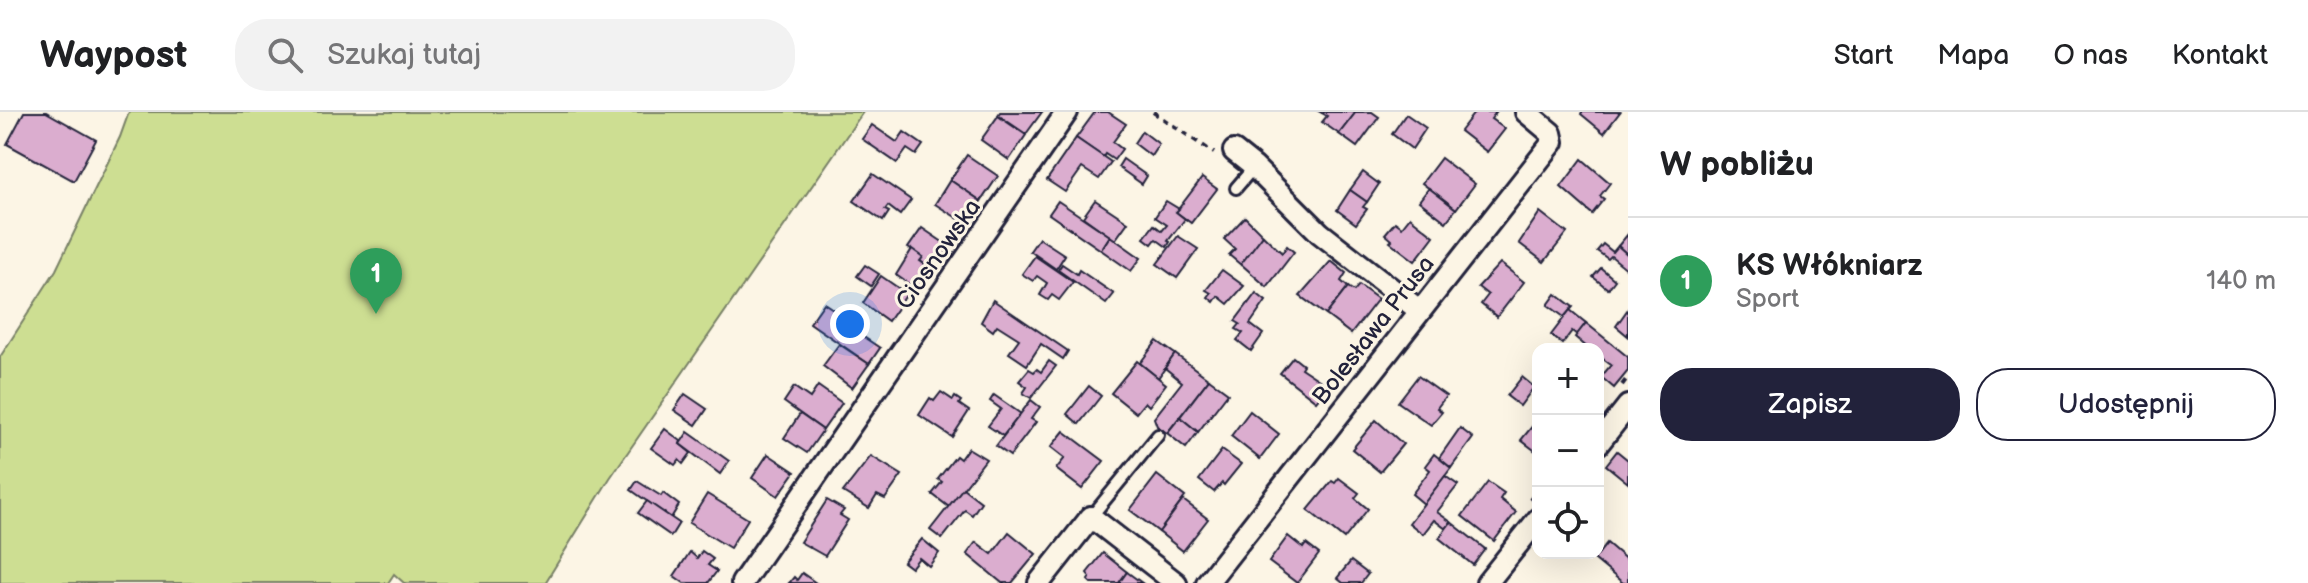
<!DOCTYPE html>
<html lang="pl">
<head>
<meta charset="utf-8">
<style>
	body { margin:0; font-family:"Balsamiq Sans",sans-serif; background:#f2f2f2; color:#202124 }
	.controls { position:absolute; right:24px; bottom:24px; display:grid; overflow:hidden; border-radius:16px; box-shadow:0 8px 32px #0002 }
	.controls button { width:72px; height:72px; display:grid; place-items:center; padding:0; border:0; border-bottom:2px solid #e0e0e0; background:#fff; color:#202124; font:40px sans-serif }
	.you { position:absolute; left:850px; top:212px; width:28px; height:28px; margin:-20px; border:6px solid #fff; border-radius:50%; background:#1a73e8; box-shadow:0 0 0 12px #1a73e833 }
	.badge { display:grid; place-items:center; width:52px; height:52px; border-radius:50%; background:#22223b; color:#fff; font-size:26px; font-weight:700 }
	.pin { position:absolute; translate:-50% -66px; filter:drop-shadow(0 2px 4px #0008) }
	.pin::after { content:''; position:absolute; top:42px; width:28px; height:24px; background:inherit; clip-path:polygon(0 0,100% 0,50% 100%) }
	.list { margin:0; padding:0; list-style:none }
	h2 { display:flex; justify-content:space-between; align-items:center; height:104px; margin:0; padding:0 32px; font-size:34px }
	h2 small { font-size:26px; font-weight:400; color:#757577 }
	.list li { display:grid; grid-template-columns:52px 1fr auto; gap:24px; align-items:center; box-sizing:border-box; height:128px; padding:0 32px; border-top:2px solid #e0e0e0 }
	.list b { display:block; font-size:30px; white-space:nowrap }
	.list p { margin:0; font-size:26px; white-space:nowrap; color:#757577 }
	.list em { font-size:26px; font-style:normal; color:#757577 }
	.actions { display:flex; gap:16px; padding:24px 32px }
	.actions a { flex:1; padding:18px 0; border:2px solid #22223b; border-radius:32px; text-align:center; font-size:28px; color:#22223b }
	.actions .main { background:#22223b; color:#fff }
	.icon { flex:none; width:44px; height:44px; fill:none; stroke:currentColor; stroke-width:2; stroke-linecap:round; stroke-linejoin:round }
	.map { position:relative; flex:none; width:1628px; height:471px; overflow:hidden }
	header { display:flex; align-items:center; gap:48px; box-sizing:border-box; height:112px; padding:0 40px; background:#fff; border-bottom:2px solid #e0e0e0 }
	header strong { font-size:38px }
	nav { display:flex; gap:44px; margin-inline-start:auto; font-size:28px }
	.search { width:560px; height:72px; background:#f2f2f2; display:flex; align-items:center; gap:20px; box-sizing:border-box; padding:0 28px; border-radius:32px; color:#757577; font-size:30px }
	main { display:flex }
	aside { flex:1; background:#fff }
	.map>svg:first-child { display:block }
</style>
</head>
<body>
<header>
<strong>Waypost</strong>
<div class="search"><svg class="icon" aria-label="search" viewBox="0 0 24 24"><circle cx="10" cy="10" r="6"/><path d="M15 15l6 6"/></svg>Szukaj tutaj</div>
<nav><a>Start</a><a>Mapa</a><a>O nas</a><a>Kontakt</a></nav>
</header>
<main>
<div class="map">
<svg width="1628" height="471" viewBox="0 0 1628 471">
	<rect width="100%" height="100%" fill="#fcf5e5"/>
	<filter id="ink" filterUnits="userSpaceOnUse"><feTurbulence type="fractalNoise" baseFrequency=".0125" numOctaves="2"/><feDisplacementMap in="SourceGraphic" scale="16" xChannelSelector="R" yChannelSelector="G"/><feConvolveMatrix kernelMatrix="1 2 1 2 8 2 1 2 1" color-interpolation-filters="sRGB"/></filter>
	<g filter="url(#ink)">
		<polygon fill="#cdde92" stroke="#788066" stroke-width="2" points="129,0 863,0 610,366 545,471 404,471 394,462 388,471 0,471 0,245 56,158 120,25"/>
		<g fill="#dbadcf" stroke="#22223b" stroke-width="2">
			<polygon points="24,0 46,0 96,28 74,69 7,32"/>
			<polygon points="1000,0 1042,0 1026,22 998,3"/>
			<polygon points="1095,0 1108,0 1126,12 1113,30 1122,37 1114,48 1105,42 1103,45 1076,26"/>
			<polygon points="1320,0 1356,0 1339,22 1322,10 1327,4"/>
			<polygon points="1356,0 1372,0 1379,5 1357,35 1339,22"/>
			<polygon points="1475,0 1496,0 1491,7 1505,17 1487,40 1460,19"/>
			<polygon points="1582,0 1620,0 1604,21 1581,2"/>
			<polygon points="1406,2 1426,16 1412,37 1392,22"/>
			<polygon points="998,4 1026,23 1009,48 981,28"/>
			<polygon points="872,13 897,30 904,20 923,33 916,43 907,37 897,51 862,27"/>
			<polygon points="1142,19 1159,32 1151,44 1134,31"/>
			<polygon points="1076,26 1111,50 1099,67 1082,56 1065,80 1047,68"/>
			<polygon points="967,43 998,64 981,89 950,68"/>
			<polygon points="1441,46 1475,72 1456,97 1422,71"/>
			<polygon points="1123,47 1147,64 1142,72 1118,55"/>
			<polygon points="1582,47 1610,71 1600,84 1604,87 1592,102 1561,75"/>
			<polygon points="1363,60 1379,72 1367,90 1350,78"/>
			<polygon points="873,62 911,88 900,103 888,94 885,98 889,100 883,109 854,89"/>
			<polygon points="1202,66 1217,77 1191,111 1176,100"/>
			<polygon points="950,68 981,89 965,111 935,92"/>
			<polygon points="1429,76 1456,97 1446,110 1419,89"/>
			<polygon points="1350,78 1367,90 1363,95 1367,97 1356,112 1337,98"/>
			<polygon points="1095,88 1128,110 1115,128 1083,105"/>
			<polygon points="1058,89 1110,124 1101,138 1049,102"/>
			<polygon points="1166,89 1179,97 1176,100 1185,107 1168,129 1170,130 1167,135 1156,127 1152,132 1144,126 1154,113 1162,119 1167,113 1155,105"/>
			<polygon points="1540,100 1567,121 1544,150 1519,131"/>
			<polygon points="1245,105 1263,123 1241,153 1229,143 1235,137 1224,127"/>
			<polygon points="1410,105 1434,124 1415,149 1390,130 1392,128 1385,122 1395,110 1402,115"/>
			<polygon points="922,116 950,135 933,158 920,149 923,145 908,136"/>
			<polygon points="1628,122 1628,143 1618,134"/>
			<polygon points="1263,123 1282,141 1287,134 1294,140 1267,175 1241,152"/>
			<polygon points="1110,124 1141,146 1131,159 1101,138"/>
			<polygon points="1178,124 1198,137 1177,166 1157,152"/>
			<polygon points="1039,126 1065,143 1056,157 1030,139"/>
			<polygon points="1603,132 1613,140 1618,134 1628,143 1628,158 1611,144 1608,147 1597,139"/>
			<polygon points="912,137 923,145 920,149 933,158 919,179 896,163"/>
			<polygon points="1035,144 1073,170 1059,188 1052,183 1048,188 1040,183 1047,171 1037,164 1033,169 1022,162"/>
			<polygon points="1331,149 1346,161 1341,169 1348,175 1326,203 1300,184"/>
			<polygon points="1500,151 1524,170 1497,205 1481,192 1488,183 1478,175"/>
			<polygon points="1062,152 1077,162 1079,158 1114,182 1106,192 1058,158"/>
			<polygon points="865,153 879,162 871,174 857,164"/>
			<polygon points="1601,156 1615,168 1608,177 1593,165"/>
			<polygon points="1222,158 1244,174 1228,192 1218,184 1214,190 1208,185 1211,181 1206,178"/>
			<polygon points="881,164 907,182 888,209 863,191"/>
			<polygon points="1359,173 1378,187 1351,222 1326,203 1348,175 1354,179"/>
			<polygon points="1256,181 1266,189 1250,212 1263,222 1251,239 1237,228 1243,221 1236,217 1240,212 1235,209"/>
			<polygon points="1556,182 1573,195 1564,205 1548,193"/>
			<polygon points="993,188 1068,239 1063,247 1041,232 1027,253 1009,241 1019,227 997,213 993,219 981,210"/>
			<polygon points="824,191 857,213 849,223 856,228 859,222 880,236 869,252 810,211"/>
			<polygon points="1628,197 1628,224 1616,214"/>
			<polygon points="1570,198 1586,211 1577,223 1572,219 1562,232 1551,223"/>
			<polygon points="1586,211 1628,245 1628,259 1614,276 1601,265 1611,253 1603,247 1600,252 1598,237 1589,237 1575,225"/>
			<polygon points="1157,229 1175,242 1158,266 1140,251"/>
			<polygon points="839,232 869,252 852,276 823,254"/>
			<polygon points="1175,242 1209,267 1167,321 1157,314 1154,306 1182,270 1165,256"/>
			<polygon points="1293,245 1303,253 1301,256 1328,274 1316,289 1280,261"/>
			<polygon points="1049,249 1056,254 1031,286 1023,281 1027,275 1019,269 1029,257 1034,260 1037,257 1041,260"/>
			<polygon points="1137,249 1166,272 1149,294 1145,290 1136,301 1111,281"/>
			<polygon points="1418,264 1446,284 1437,296 1442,300 1431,313 1398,290"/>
			<polygon points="1522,265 1534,275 1520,294 1507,284"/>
			<polygon points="1209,267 1228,281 1198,320 1180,305"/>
			<polygon points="818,274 842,291 823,318 784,290 794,275 810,286"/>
			<polygon points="1089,274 1101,284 1079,312 1067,302"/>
			<polygon points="941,280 953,288 955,285 961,289 959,292 969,299 952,325 919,303 930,286 934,289"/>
			<polygon points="685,282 707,297 696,313 674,298"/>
			<polygon points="994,283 1021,302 1003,324 988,314 1001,297 990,289"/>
			<polygon points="1031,288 1040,295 1031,307 1036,310 1010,344 996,334"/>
			<polygon points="1250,299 1279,322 1260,347 1231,324"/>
			<polygon points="800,302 823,318 807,341 784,326"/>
			<polygon points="1180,305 1198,320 1186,336 1167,321"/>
			<polygon points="1538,307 1538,341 1521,328"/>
			<polygon points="1376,308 1403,332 1380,360 1352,337"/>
			<polygon points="1460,316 1473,326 1451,356 1439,346"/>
			<polygon points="665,317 681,329 680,332 691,341 683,352 679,348 675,353 651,336"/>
			<polygon points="1064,319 1104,349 1082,377 1056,357 1065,346 1051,335"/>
			<polygon points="688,320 729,349 720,362 680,332"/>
			<polygon points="968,336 986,347 949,395 932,382 942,370 938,367 956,344 960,347"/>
			<polygon points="1222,338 1241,352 1224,373 1222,371 1214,380 1199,368"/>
			<polygon points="1617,339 1628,348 1628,371 1606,353"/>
			<polygon points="768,342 795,360 778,384 752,366"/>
			<polygon points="1434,342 1451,356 1424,392 1412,382 1430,358 1425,354"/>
			<polygon points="871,344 902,363 885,387 877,383 869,396 843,380"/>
			<polygon points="1157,363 1185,385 1159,420 1130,398"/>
			<polygon points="1445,364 1458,373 1437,400 1451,410 1446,417 1434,408 1423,422 1409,411"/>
			<polygon points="1339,366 1359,381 1355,386 1368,397 1344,427 1308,398 1332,369 1335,371"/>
			<polygon points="637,369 661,384 663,381 679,393 671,406 631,378"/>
			<polygon points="1488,370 1504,381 1500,387 1516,400 1494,429 1462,404"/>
			<polygon points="963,376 981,390 972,403 965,398 942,427 930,418"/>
			<polygon points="707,382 748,407 730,436 689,411"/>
			<polygon points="827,388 844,398 840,403 848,408 825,444 800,430"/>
			<polygon points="1183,388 1208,407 1183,439 1159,420"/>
			<polygon points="647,389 679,411 671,424 638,401"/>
			<polygon points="1451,410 1485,437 1473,453 1439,426"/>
			<polygon points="1009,420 1036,442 1012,471 1002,471 967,442 976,430 992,442"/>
			<polygon points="1288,424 1303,436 1306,432 1319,442 1297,471 1269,450"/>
			<polygon points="922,427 939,441 929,454 919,446 911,456 903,450"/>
			<polygon points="1607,431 1628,449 1628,471 1623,471 1594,447"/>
			<polygon points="702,439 713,447 708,453 717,459 708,471 684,471 674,464 690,440 697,446"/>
			<polygon points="1103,441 1127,460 1119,471 1091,471 1088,468 1090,465 1087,461"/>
			<polygon points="1351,449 1368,462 1361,471 1343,471 1337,466"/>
			<polygon points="1127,460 1142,471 1119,471"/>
			<polygon points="802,461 816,471 789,471 794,465 797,468"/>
		</g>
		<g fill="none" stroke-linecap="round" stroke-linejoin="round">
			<g stroke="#22223b" stroke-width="16">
				<g id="service">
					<polyline points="1236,76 1254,55"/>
					<polyline points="1091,405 1158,323"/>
				</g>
			</g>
			<g stroke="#22223b" stroke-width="26">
				<g id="minor">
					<polyline points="1234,39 1254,55 1320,121 1420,199"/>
					<polyline points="1598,332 1628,294"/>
					<polyline points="742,471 1067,0"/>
					<polyline points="1039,471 1091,405 1176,471"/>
					<polyline points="1207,471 1553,30 1551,21 1526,0"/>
					<polyline points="1487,471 1538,407"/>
				</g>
			</g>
			<g stroke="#22223b" stroke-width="4" stroke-dasharray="6 6" stroke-linecap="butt">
				<polyline points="1153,0 1214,41"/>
				<polyline points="1622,273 1628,265"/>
				<polyline points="1530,388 1538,378"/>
			</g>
			<use href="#service" stroke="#fcf5e5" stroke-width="10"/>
			<use href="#minor" stroke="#fcf5e5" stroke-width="20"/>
		</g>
	</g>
	<g text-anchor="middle" stroke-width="6" stroke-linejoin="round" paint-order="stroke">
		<g font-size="24" fill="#22223b" stroke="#fcf5e5">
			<text transform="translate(938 142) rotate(-55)" y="8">Ciosnowska</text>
			<text transform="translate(1373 218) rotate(-52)" y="8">Bolesława Prusa</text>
		</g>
	</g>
</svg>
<div class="controls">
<button>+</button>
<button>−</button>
<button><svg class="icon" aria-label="locate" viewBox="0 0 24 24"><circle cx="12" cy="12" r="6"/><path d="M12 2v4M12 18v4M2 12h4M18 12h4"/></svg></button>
</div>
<div class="you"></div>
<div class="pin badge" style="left:376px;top:202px;background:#2e9e5b">1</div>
</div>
<aside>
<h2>W pobliżu<small></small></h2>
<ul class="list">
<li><span class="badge" style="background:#2e9e5b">1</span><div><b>KS Włókniarz</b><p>Sport</p></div><em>140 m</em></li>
</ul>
<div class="actions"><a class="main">Zapisz</a><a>Udostępnij</a></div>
</aside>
</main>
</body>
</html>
